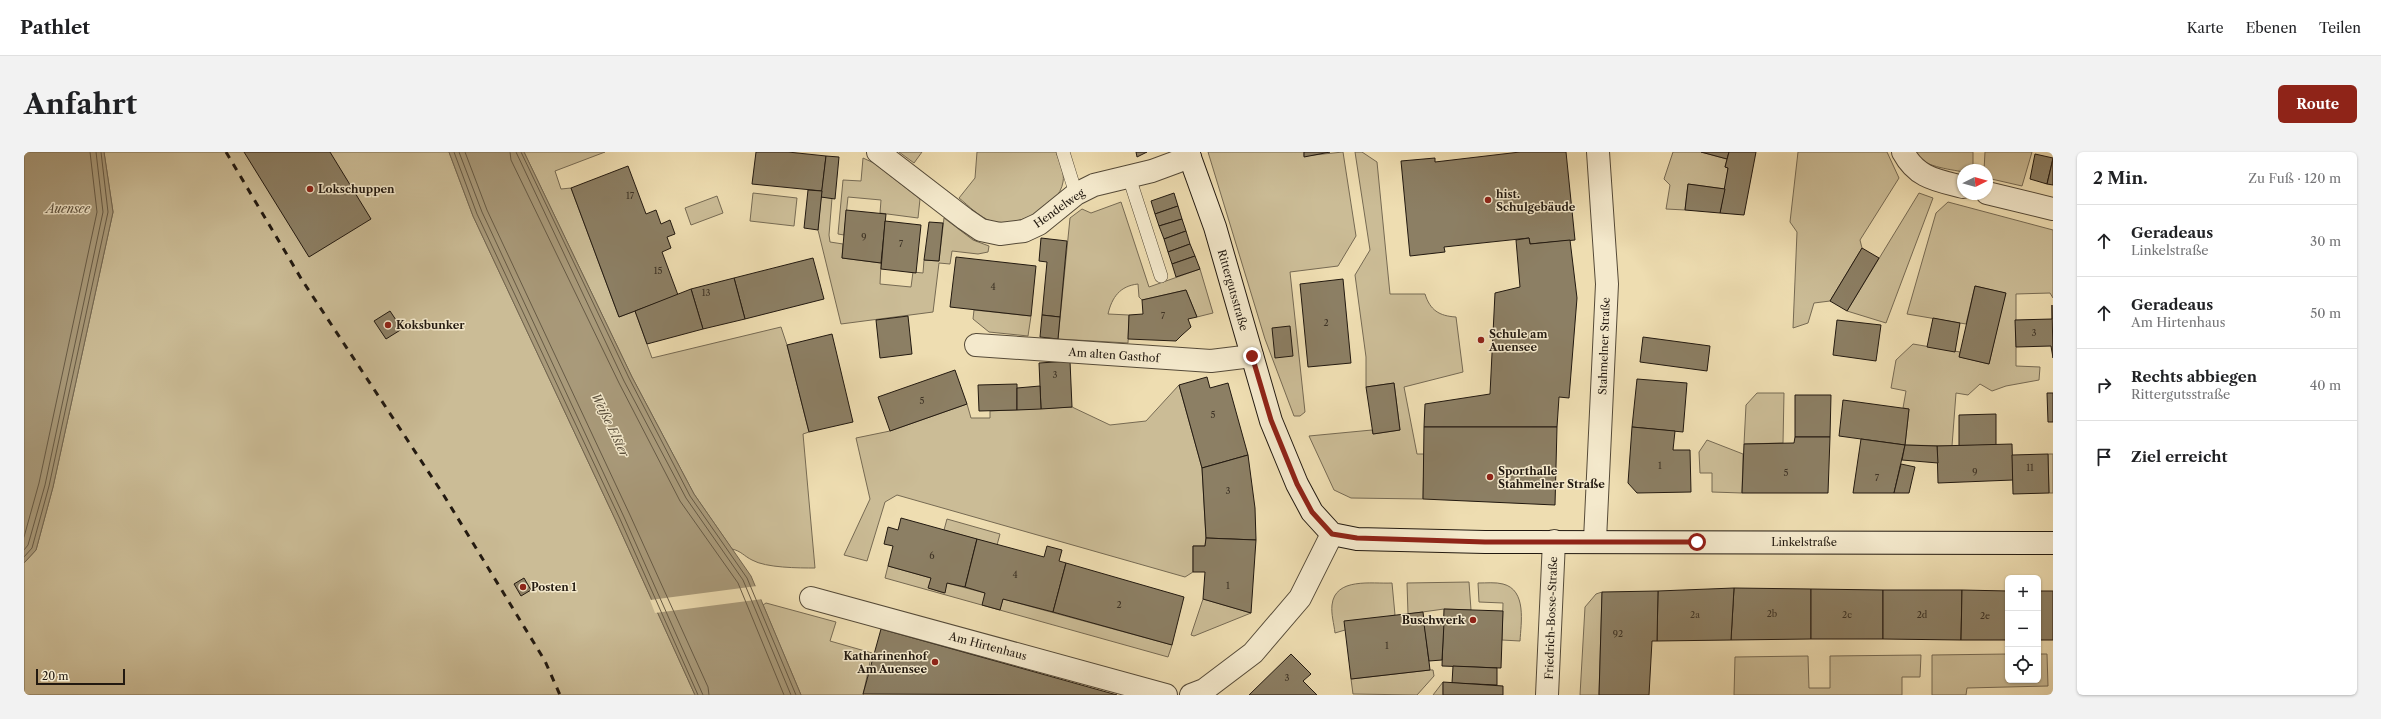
<!DOCTYPE html>
<html lang="de">
<head>
<meta charset="utf-8">
<style>
	body { margin:0; font-family:"Libre Caslon Text",serif; background:#f2f2f2; color:#202124 }
	.controls { position:absolute; right:12px; bottom:12px; display:grid; overflow:hidden; border-radius:6px; box-shadow:0 1px 3px #0004 }
	.controls button { width:36px; height:36px; display:grid; place-items:center; padding:0; border:0; border-bottom:1px solid #e0e0e0; background:#fff; color:#202124; font:20px sans-serif }
	.compass { position:absolute; left:1933px; top:12px; width:36px; height:36px; border-radius:50%; background:#fff; box-shadow:0 1px 3px #0004; rotate:85deg }
	.scale { position:absolute; left:12px; bottom:10px; width:89px; box-sizing:border-box; padding-left:4px; border:2px solid #221910; border-top:0; font-size:11px; line-height:14px; white-space:nowrap; color:#221910; -webkit-text-stroke:3px #f4e9cc; paint-order:stroke }
	.stop { position:absolute; width:12px; height:12px; margin:-9px; border:3px solid #8f2418; border-radius:50%; background:#fff }
	.stop.end { background:#8f2418; border-color:#fff; box-shadow:0 1px 4px #0008 }
	.list { margin:0; padding:0; list-style:none }
	h2 { display:flex; justify-content:space-between; align-items:center; height:52px; margin:0; padding:0 16px; font-size:17px }
	h2 small { font-size:13px; font-weight:400; color:#757577 }
	.list li { display:grid; grid-template-columns:26px 1fr auto; gap:12px; align-items:center; box-sizing:border-box; height:72px; padding:0 16px; border-top:1px solid #e0e0e0 }
	.list b { display:block; font-size:15px; white-space:nowrap }
	.list p { margin:0; font-size:13px; white-space:nowrap; color:#757577 }
	.list em { font-size:13px; font-style:normal; color:#757577 }
	.icon { flex:none; width:22px; height:22px; fill:none; stroke:currentColor; stroke-width:2; stroke-linecap:round; stroke-linejoin:round }
	.map { position:relative; flex:none; width:2029px; height:543px; overflow:hidden; border-radius:6px }
	header { display:flex; align-items:center; gap:24px; box-sizing:border-box; height:56px; padding:0 20px; background:#fff; border-bottom:1px solid #e0e0e0 }
	header strong { font-size:19px }
	nav { display:flex; gap:22px; margin-inline-start:auto; font-size:14px }
	.intro { display:flex; align-items:center; justify-content:space-between; box-sizing:border-box; height:96px; padding:0 24px }
	h1 { margin:0; font-size:28px }
	.button { padding:10px 18px; border-radius:6px; background:#8f2418; color:#fff; font-size:14px; font-weight:700 }
	main { display:flex; gap:24px; padding:0 24px }
	aside { flex:1; background:#fff; border-radius:6px; box-shadow:0 1px 3px #0004 }
	.map>svg:first-child { display:block }
</style>
</head>
<body>
<header>
<strong>Pathlet</strong>
<nav><a>Karte</a><a>Ebenen</a><a>Teilen</a></nav>
</header>
<div class="intro"><h1>Anfahrt</h1><a class="button">Route</a></div>
<main>
<div class="map">
<svg width="2029" height="543" viewBox="0 0 2029 543">
	<rect width="100%" height="100%" fill="#eeddb1"/>
	<filter id="stains"><feTurbulence type="fractalNoise" baseFrequency=".005" numOctaves="4"/><feColorMatrix values="0 0 0 0 .2 0 0 0 0 .09 0 0 0 0 .02 0 0 0 .5 -.17"/></filter>
	<radialGradient id="worn" r=".72"><stop offset=".6" stop-color="#630" stop-opacity="0"/><stop offset="1" stop-color="#630" stop-opacity=".3"/></radialGradient>
	<g fill="#cbbc96" stroke="#766a53">
		<polygon points="80,0 425,0 449,64 592,369 671,543 0,543 0,411 12,398 29,335 89,60"/>
		<path d="M500,0H581L531,19L537,37L547,36L595,165L611,159L628,206L757,175L763,193L785,280L779,282L791,416C775,416 742,416 728,408C720,404 717,399 708,397L670,342L608,225Z"/>
		<polygon points="875,0 898,0 890,11"/>
		<path d="M953,0H1032C1035,9 1041,21 1039,30C1035,56 991,77 967,69C955,65 945,54 935,46L951,26Z"/>
		<polygon points="1184,0 1280,0 1280,4 1319,0 1332,84 1314,114 1266,120 1281,260 1276,264 1270,264 1241,187"/>
		<path d="M1331,0H1338L1353,10L1366,142H1401C1406,158 1415,164 1432,165L1439,220L1380,235L1393,302H1400L1399,347L1327,346L1310,338L1285,284L1348,278L1349,282L1376,278L1370,231L1342,235V205L1331,123L1346,98Z"/>
		<polygon points="1649,0 1677,0 1703,7 1701,15 1704,16 1701,37 1664,32 1661,58 1642,57 1646,33 1640,27"/>
		<polygon points="1774,0 1863,0 1875,26 1836,88 1838,96 1806,149 1790,151 1784,171 1769,176 1773,80 1766,70"/>
		<path d="M1891,0H1949V18H1939V20C1926,17 1897,15 1891,0Z"/>
		<polygon points="1961,0 2008,0 1998,34 1963,26 1963,18 1960,18"/>
		<polygon points="839,6 850,11 896,47 894,66 856,61 857,48 824,45 820,83 814,82 819,28 837,29"/>
		<polygon points="729,41 773,46 770,74 726,69"/>
		<polygon points="1895,41 1909,46 1862,171 1823,159"/>
		<polygon points="693,44 699,61 667,73 661,56"/>
		<polygon points="797,45 808,46 805,83 806,90 819,92 818,106 857,111 856,132 887,135 889,120 899,121 900,108 915,109 920,66 949,88 965,94 964,100 954,102 928,99 926,112 915,111 909,160 817,172 794,78"/>
		<path d="M1097,50L1125,135L1176,117L1189,161L1173,165L1162,138L1118,148L1115,145L1114,132C1096,134 1088,145 1084,162L1105,163L1104,191L1034,187L1046,66L1058,57L1067,61Z"/>
		<polygon points="1924,50 2029,78 2029,146 2026,141 1992,142 1992,214 2016,215 2015,228 1982,234 1968,239 1956,232 1944,243 1932,241 1928,294 1881,293 1885,257 1879,256 1882,239 1867,236 1872,208 1889,192 1936,200 1936,205 1965,212 1981,141 1951,134 1942,172 1883,162 1912,61"/>
		<polygon points="950,158 1007,164 1004,184 965,180 949,167"/>
		<polygon points="1155,233 1178,316 1182,386 1181,394 1169,394 1169,420 1161,425 873,343 861,350 843,409 820,403 846,347 832,286 866,279 943,252 947,266 966,266 966,259 1048,255 1086,273 1122,269"/>
		<polygon points="1733,241 1760,241 1759,291 1720,292 1722,253"/>
		<polygon points="1683,288 1719,302 1718,341 1688,340 1688,321 1676,321 1675,300"/>
		<polygon points="2024,302 2029,302 2029,341 2025,341"/>
		<polygon points="923,367 976,382 973,393 920,378"/>
		<polygon points="864,414 907,426 905,436 920,441 923,431 961,441 976,457 979,447 1148,493 1144,505 861,426"/>
		<polygon points="1445,430 1447,458 1420,457 1384,462 1383,431"/>
		<path d="M1368,431L1371,463L1311,481C1310,472 1307,462 1308,453C1311,425 1348,432 1368,431Z"/>
		<path d="M1454,431C1462,431 1472,430 1479,432C1503,438 1497,471 1496,489L1478,488L1479,451L1455,450Z"/>
		<polygon points="1578,440 1575,543 1556,543 1561,455 1572,442"/>
		<polygon points="1179,447 1227,461 1170,484 1167,483"/>
		<polygon points="742,451 812,470 806,489 848,501 839,543 777,543 739,453"/>
		<polygon points="1984,502 1984,528 2014,528 2014,502 2023,502 2024,534 1943,536 1942,543 1908,543 1908,503"/>
		<polygon points="1897,503 1896,525 1878,525 1878,543 1710,543 1711,505 1784,504 1785,536 1806,536 1806,504"/>
		<polygon points="1406,518 1409,518 1410,524 1393,543 1329,542 1327,527"/>
		<polygon points="1419,530 1419,543 1409,543"/>
	</g>
	<g fill="#a99a7a" stroke="#736650">
		<polygon points="0,0 80,0 89,60 29,335 12,398 0,411"/>
		<polygon points="425,0 500,0 608,225 670,342 727,424 777,543 671,543 592,369 449,64"/>
	</g>
	<polygon fill="#eeddb1" points="733,434 739,447 631,461 626,448"/>
	<g fill="none" stroke-linecap="round" stroke-linejoin="round">
		<g stroke="#665a45" stroke-width="1">
			<polyline points="430,0 453,62 596,367 674,543"/>
			<polyline points="435,0 458,60 600,365 679,543"/>
			<polyline points="441,0 463,58 606,363 684,535 685,543"/>
			<polyline points="486,0 487,8 595,231 656,349 714,431 760,543"/>
			<polyline points="492,0 600,229 662,346 719,428 767,543"/>
			<polyline points="497,0 605,226 666,344 723,426 772,543"/>
			<polyline points="0,385 15,331 73,60 66,0"/>
			<polyline points="0,398 4,393 21,333 79,60 72,0"/>
			<polyline points="0,405 8,396 25,334 84,60 77,0"/>
		</g>
	</g>
	<g fill="#8c7f64" stroke="#221910">
		<polygon points="220,0 306,0 347,67 285,105"/>
		<polygon points="732,0 764,0 802,4 798,39 728,32"/>
		<polygon points="1112,0 1123,0 1113,5"/>
		<polygon points="1280,0 1306,0 1280,5"/>
		<polygon points="1542,0 1551,88 1506,92 1505,86 1420,95 1421,100 1386,104 1377,9 1411,6 1411,10 1496,0"/>
		<polygon points="1677,0 1705,0 1703,7"/>
		<polygon points="1705,0 1732,0 1720,63 1696,61 1704,16 1701,15"/>
		<polygon points="2011,2 2029,6 2023,32 2006,27"/>
		<polygon points="802,4 815,5 811,47 797,45"/>
		<polygon points="2029,7 2029,33 2023,32"/>
		<polygon points="604,14 622,62 632,58 637,72 646,68 651,82 643,85 647,96 638,100 654,143 595,165 547,36"/>
		<polygon points="1664,32 1701,37 1696,61 1661,58"/>
		<polygon points="784,38 798,39 794,78 780,76"/>
		<polygon points="1150,41 1154,54 1131,62 1127,49"/>
		<polygon points="1154,54 1158,67 1135,74 1131,62"/>
		<polygon points="822,58 862,62 857,111 818,106"/>
		<polygon points="1158,67 1162,79 1140,87 1135,74"/>
		<polygon points="861,69 897,73 892,121 857,117"/>
		<polygon points="905,70 919,71 915,109 900,108"/>
		<polygon points="1162,79 1166,92 1144,100 1140,87"/>
		<polygon points="1017,86 1043,89 1036,165 1018,163 1023,110 1015,109"/>
		<polygon points="1505,86 1506,92 1546,88 1553,146 1545,246 1535,245 1533,275 1400,275 1401,252 1466,242 1471,141 1496,135 1492,88"/>
		<polygon points="1166,92 1171,104 1148,112 1144,100"/>
		<polygon points="1838,96 1855,106 1823,159 1806,149"/>
		<polygon points="1171,104 1176,117 1152,125 1148,112"/>
		<polygon points="932,105 1012,114 1007,164 926,155"/>
		<polygon points="789,106 800,147 721,167 710,126"/>
		<polygon points="710,126 721,167 679,177 667,137"/>
		<polygon points="1319,127 1327,211 1284,215 1276,132"/>
		<polygon points="1951,134 1982,141 1965,212 1935,205"/>
		<polygon points="667,137 679,177 623,192 611,159"/>
		<polygon points="1162,138 1173,165 1164,167 1167,175 1158,183 1152,189 1104,187 1105,163 1119,162 1118,148"/>
		<polygon points="2028,153 2029,206 2027,194 1992,195 1991,168 2028,167"/>
		<polygon points="366,159 378,177 362,187 350,169"/>
		<polygon points="1018,163 1036,165 1034,187 1016,185"/>
		<polygon points="884,164 888,202 856,206 852,168"/>
		<polygon points="1909,166 1936,171 1931,200 1903,195"/>
		<polygon points="1813,168 1857,173 1852,209 1809,203"/>
		<polygon points="1266,174 1269,204 1251,206 1248,176"/>
		<polygon points="808,182 829,270 785,280 763,193"/>
		<polygon points="1619,185 1686,194 1683,219 1616,210"/>
		<polygon points="1046,209 1048,255 1017,257 1015,211"/>
		<polygon points="931,218 943,252 866,279 854,245"/>
		<polygon points="1183,225 1186,236 1204,231 1224,303 1178,316 1155,233"/>
		<polygon points="1613,227 1663,231 1659,280 1608,275"/>
		<polygon points="1370,231 1376,278 1349,282 1342,235"/>
		<polygon points="993,232 993,258 955,259 954,233"/>
		<polygon points="1016,234 1017,257 993,258 993,236"/>
		<polygon points="2023,241 2029,241 2029,270 2024,270"/>
		<polygon points="1771,243 1807,243 1806,285 1771,285"/>
		<polygon points="1819,248 1885,257 1881,293 1815,284"/>
		<polygon points="1972,262 1972,293 1935,294 1935,263"/>
		<polygon points="1400,275 1533,275 1531,353 1399,347"/>
		<polygon points="1608,275 1651,279 1649,298 1666,298 1667,340 1613,341 1604,331"/>
		<polygon points="1771,285 1806,285 1804,341 1718,341 1720,292 1770,291"/>
		<polygon points="1837,287 1881,293 1870,341 1829,341"/>
		<polygon points="1988,292 1989,328 1914,331 1913,294"/>
		<polygon points="1881,293 1913,294 1914,311 1878,308"/>
		<polygon points="2024,302 2025,341 1989,342 1988,303"/>
		<polygon points="1224,303 1231,356 1232,388 1182,386 1178,316"/>
		<polygon points="1877,312 1891,315 1885,341 1870,341"/>
		<polygon points="877,366 953,387 941,435 923,431 921,441 904,436 907,426 864,414 869,394 860,392 864,375 874,378"/>
		<polygon points="1182,386 1232,388 1227,461 1179,447 1181,420 1169,420 1169,394 1181,394"/>
		<polygon points="953,387 1020,405 1023,394 1038,398 1035,409 1042,411 1029,460 979,447 976,458 958,453 961,441 941,435"/>
		<polygon points="1042,411 1160,445 1148,493 1029,460"/>
		<polygon points="500,426 507,438 497,444 490,432"/>
		<polygon points="1710,436 1787,437 1787,487 1707,488"/>
		<polygon points="1710,436 1707,488 1633,489 1634,439"/>
		<polygon points="1787,437 1859,438 1859,487 1787,487"/>
		<polygon points="1859,438 1938,438 1937,488 1859,487"/>
		<polygon points="1938,438 1984,439 1984,488 1937,488"/>
		<polygon points="1634,439 1633,489 1628,489 1625,543 1575,543 1578,440"/>
		<rect x="2014" y="439" width="15" height="49"/>
		<polygon points="1420,457 1479,459 1477,516 1418,514"/>
		<polygon points="1399,460 1406,518 1327,527 1320,469"/>
		<polygon points="1420,471 1418,508 1405,509 1400,472"/>
		<polygon points="857,477 1093,543 839,542"/>
		<polygon points="1267,502 1287,522 1279,529 1293,543 1225,543"/>
		<polygon points="1429,514 1473,516 1473,533 1428,531"/>
		<polygon points="1419,530 1479,534 1479,543 1419,543"/>
	</g>
	<g fill="none" stroke-linecap="round" stroke-linejoin="round">
		<g stroke="#554a38" stroke-width="14">
			<g id="lane">
				<polyline points="1039,0 1052,42"/>
				<polyline points="1105,25 1137,124"/>
			</g>
		</g>
		<g stroke="#554a38" stroke-width="24">
			<g id="street">
				<polyline points="854,0 941,67 957,78 976,82 1000,79 1015,72 1052,42 1070,33 1128,19 1166,5"/>
				<path d="M1879,0C1893,26 1912,28 1939,35"/>
				<polyline points="1963,41 2029,57"/>
				<polyline points="952,193 1187,209 1228,204"/>
				<polyline points="1571,388 1583,132 1574,0"/>
				<polyline points="787,446 1142,543"/>
				<polyline points="1167,543 1180,538 1229,501 1276,446 1308,382"/>
				<polyline points="1523,543 1530,389"/>
			</g>
		</g>
		<g stroke="#221910" stroke-width="24">
			<polyline id="secondary" points="1164,0 1191,75 1247,269 1273,332 1288,360 1308,382 1333,387 1461,390 2029,391"/>
		</g>
		<use href="#lane" stroke="#f4e9cc" stroke-width="13"/>
		<use href="#street" stroke="#f4e9cc" stroke-width="22"/>
		<use href="#secondary" stroke="#f4e9cc" stroke-width="22"/>
		<polyline stroke="#221910" stroke-width="3" stroke-dasharray="7 7" stroke-linecap="butt" points="202,0 278,128 419,342 521,509 536,543"/>
	</g>
	<g fill="none" stroke-linecap="round" stroke-linejoin="round">
		<polyline stroke="#8f2418" stroke-width="5" points="1228,204 1247,268 1273,332 1288,360 1308,382 1333,386 1461,390 1673,390"/>
	</g>
	<g fill="#8f2418" stroke="#f4e9cc" stroke-width="1.5">
		<circle cx="286" cy="37" r="4"/>
		<circle cx="1464" cy="48" r="4"/>
		<circle cx="364" cy="173" r="4"/>
		<circle cx="1457" cy="188" r="4"/>
		<circle cx="1466" cy="325" r="4"/>
		<circle cx="499" cy="435" r="4"/>
		<circle cx="1449" cy="468" r="4"/>
		<circle cx="911" cy="510" r="4"/>
	</g>
	<g text-anchor="middle" stroke-width="3" stroke-linejoin="round" paint-order="stroke">
		<g font-size="9" fill="#3c3225">
			<text x="606" y="47">17</text>
			<text x="840" y="88">9</text>
			<text x="877" y="95">7</text>
			<text x="634" y="122">15</text>
			<text x="969" y="138">4</text>
			<text x="682" y="144">13</text>
			<text x="1139" y="167">7</text>
			<text x="1302" y="174">2</text>
			<text x="2010" y="184">3</text>
			<text x="1031" y="226">3</text>
			<text x="898" y="252">5</text>
			<text x="1189" y="266">5</text>
			<text x="1636" y="317">1</text>
			<text x="2006" y="319">11</text>
			<text x="1951" y="323">9</text>
			<text x="1762" y="324">5</text>
			<text x="1853" y="329">7</text>
			<text x="1204" y="342">3</text>
			<text x="908" y="407">6</text>
			<text x="991" y="426">4</text>
			<text x="1204" y="437">1</text>
			<text x="1095" y="456">2</text>
			<text x="1748" y="465">2b</text>
			<text x="1671" y="466">2a</text>
			<text x="1823" y="466">2c</text>
			<text x="1898" y="466">2d</text>
			<text x="1961" y="467">2e</text>
			<text x="1594" y="485">92</text>
			<text x="1363" y="497">1</text>
			<text x="1263" y="529">3</text>
		</g>
		<g font-size="11" font-weight="bold" fill="#221910" stroke="#f4e9cc" text-anchor="start">
			<text x="294" y="41">Lokschuppen</text>
			<text x="1472" y="46">hist.<tspan x="1472" dy="13">Schulgebäude</tspan></text>
			<text x="372" y="177">Koksbunker</text>
			<text x="1465" y="186">Schule am<tspan x="1465" dy="13">Auensee</tspan></text>
			<text x="1474" y="323">Sporthalle<tspan x="1474" dy="13">Stahmelner Straße</tspan></text>
			<text x="507" y="439">Posten 1</text>
			<text x="1441" y="472" text-anchor="end">Buschwerk</text>
			<text x="903" y="508" text-anchor="end">Katharinenhof<tspan x="903" dy="13">Am Auensee</tspan></text>
		</g>
		<g font-size="11" fill="#221910" stroke="#f4e9cc">
			<text transform="translate(1035 56) rotate(-35)" y="4">Hendelweg</text>
			<text transform="translate(1209 138) rotate(74)" y="4">Rittergutsstraße</text>
			<text transform="translate(1580 194) rotate(-88)" y="4">Stahmelner Straße</text>
			<text transform="translate(1090 203) rotate(4)" y="4">Am alten Gasthof</text>
			<text x="1780" y="394">Linkelstraße</text>
			<text transform="translate(1527 466) rotate(-88)" y="4">Friedrich-Bosse-Straße</text>
			<text transform="translate(964 494) rotate(15)" y="4">Am Hirtenhaus</text>
		</g>
		<g font-size="12" font-style="italic" fill="#584d3a" stroke="#f4e9cc">
			<text x="44" y="61">Auensee</text>
			<text transform="translate(586 273) rotate(64)" y="4">Weiße Elster</text>
		</g>
	</g>
	<rect width="100%" height="100%" filter="url(#stains)"/>
	<rect width="100%" height="100%" fill="url(#worn)"/>
</svg>
<div class="controls">
<button>+</button>
<button>−</button>
<button><svg class="icon" aria-label="locate" viewBox="0 0 24 24"><circle cx="12" cy="12" r="6"/><path d="M12 2v4M12 18v4M2 12h4M18 12h4"/></svg></button>
</div>
<svg class="compass" viewBox="-18 -18 36 36"><path d="M0-13l5 13h-10z" fill="#e53935"/><path d="M0 13l5-13h-10z" fill="#757577"/></svg>
<div class="scale">20 m</div>
<div class="stop" style="left:1673px;top:390px"></div>
<div class="stop end" style="left:1228px;top:204px"></div>
</div>
<aside>
<h2>2 Min.<small>Zu Fuß · 120 m</small></h2>
<ul class="list">
<li><svg class="icon" aria-label="ahead" viewBox="0 0 24 24"><path d="M12 20V5M6 11l6-6 6 6"/></svg><div><b>Geradeaus</b><p>Linkelstraße</p></div><em>30 m</em></li>
<li><svg class="icon" aria-label="ahead" viewBox="0 0 24 24"><path d="M12 20V5M6 11l6-6 6 6"/></svg><div><b>Geradeaus</b><p>Am Hirtenhaus</p></div><em>50 m</em></li>
<li><svg class="icon" aria-label="right" viewBox="0 0 24 24"><path d="M7 20v-9h11M14 6l5 5-5 5"/></svg><div><b>Rechts abbiegen</b><p>Rittergutsstraße</p></div><em>40 m</em></li>
<li><svg class="icon" aria-label="arrive" viewBox="0 0 24 24"><path d="M6 21V4h12l-3 4 3 4H6"/></svg><div><b>Ziel erreicht</b></div></li>
</ul>
</aside>
</main>
</body>
</html>
